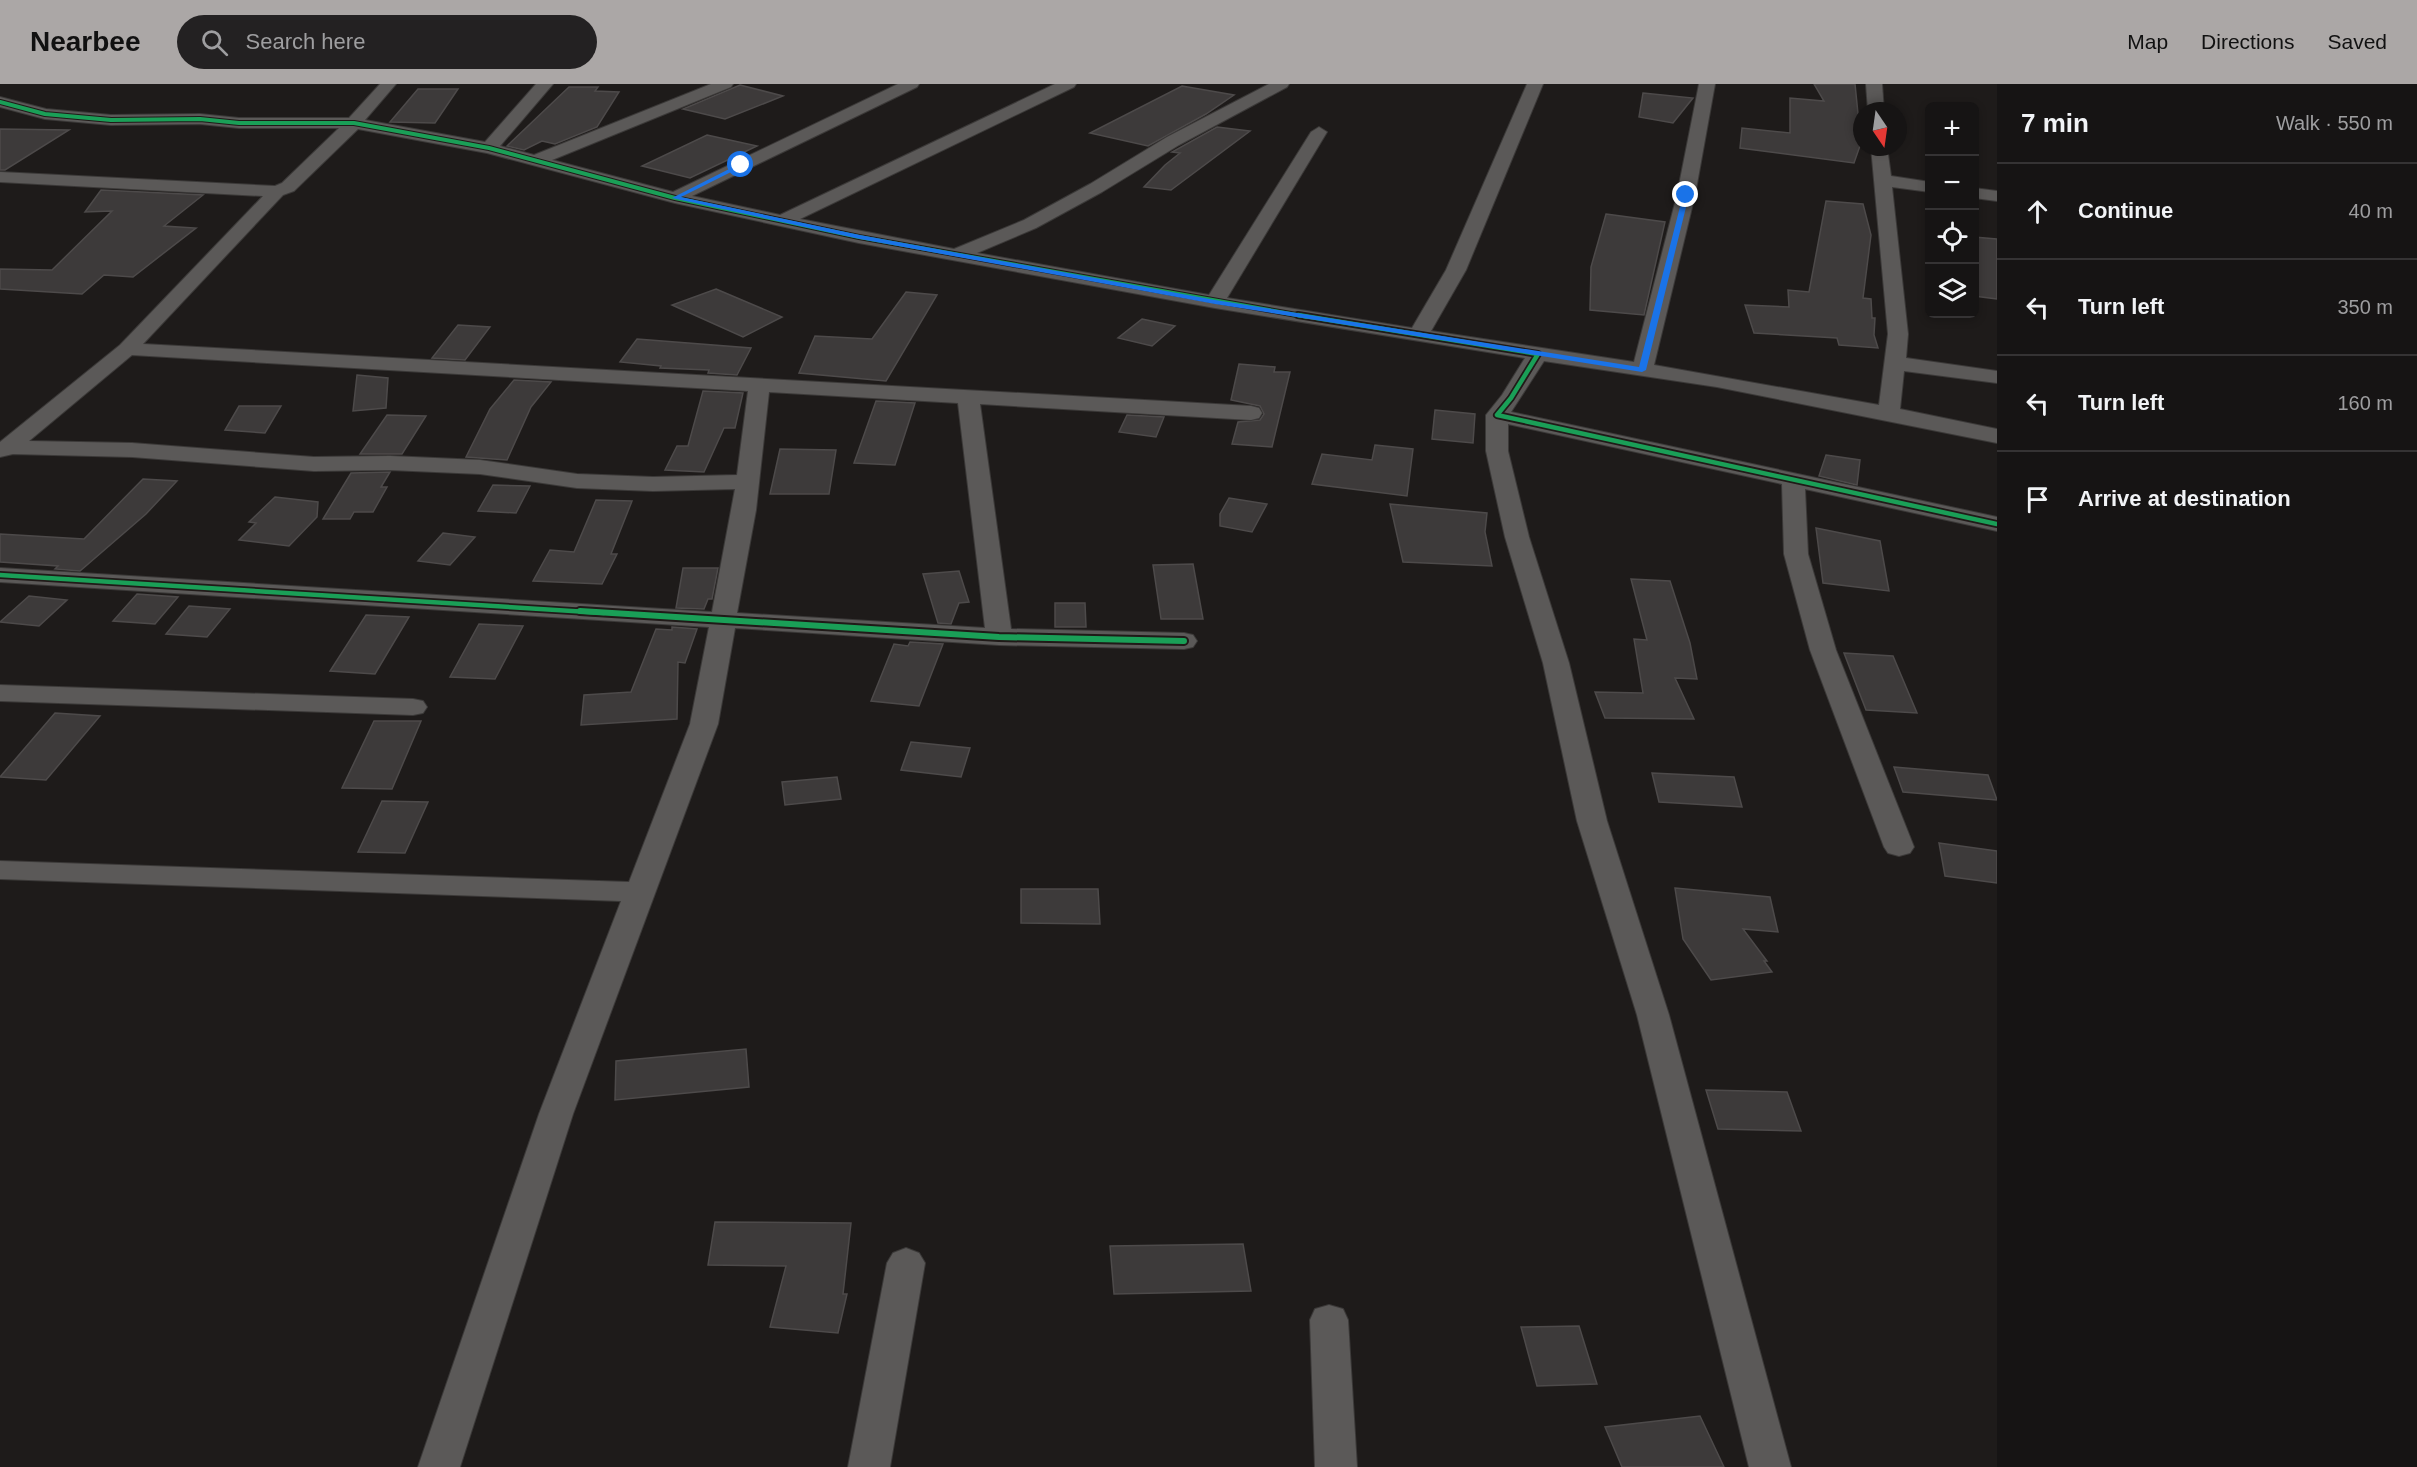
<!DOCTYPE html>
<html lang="en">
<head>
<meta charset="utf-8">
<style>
	body { margin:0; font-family:Helvetica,sans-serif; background:#232122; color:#f1f3f6 }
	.controls { position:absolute; right:18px; top:18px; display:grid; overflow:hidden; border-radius:9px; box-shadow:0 3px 9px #0003 }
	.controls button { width:54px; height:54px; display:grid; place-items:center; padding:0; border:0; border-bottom:2px solid #353334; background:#161414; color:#f1f3f6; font:30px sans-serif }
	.compass { position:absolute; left:1853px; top:18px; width:54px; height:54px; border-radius:50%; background:#161414; box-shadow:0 3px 9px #0003; rotate:167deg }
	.stop { position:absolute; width:18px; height:18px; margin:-14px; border:4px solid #1a73e8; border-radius:50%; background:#fff }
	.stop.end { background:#1a73e8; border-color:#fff; box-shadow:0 2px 6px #0008 }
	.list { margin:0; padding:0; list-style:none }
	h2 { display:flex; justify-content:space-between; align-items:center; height:78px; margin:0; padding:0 24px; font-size:26px }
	h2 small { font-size:20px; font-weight:400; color:#9e9ea0 }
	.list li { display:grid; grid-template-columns:39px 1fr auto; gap:18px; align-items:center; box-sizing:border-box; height:96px; padding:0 24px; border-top:2px solid #353334 }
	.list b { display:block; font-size:22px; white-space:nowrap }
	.list em { font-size:20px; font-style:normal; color:#9e9ea0 }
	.icon { flex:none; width:33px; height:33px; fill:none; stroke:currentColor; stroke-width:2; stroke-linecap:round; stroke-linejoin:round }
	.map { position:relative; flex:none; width:1997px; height:1383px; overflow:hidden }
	header { display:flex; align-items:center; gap:36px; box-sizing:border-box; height:84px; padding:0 30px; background:#aba7a6; color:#111 }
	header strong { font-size:28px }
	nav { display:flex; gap:33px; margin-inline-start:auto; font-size:21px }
	.search { width:420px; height:54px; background:#232122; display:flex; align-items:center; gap:15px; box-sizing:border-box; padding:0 21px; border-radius:33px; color:#9e9ea0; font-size:22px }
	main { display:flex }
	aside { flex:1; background:#161414 }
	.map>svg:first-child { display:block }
</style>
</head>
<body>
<header>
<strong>Nearbee</strong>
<div class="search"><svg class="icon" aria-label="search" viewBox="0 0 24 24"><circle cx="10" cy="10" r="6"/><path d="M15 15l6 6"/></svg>Search here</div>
<nav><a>Map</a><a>Directions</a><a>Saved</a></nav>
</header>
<main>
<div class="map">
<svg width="1997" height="1383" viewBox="0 0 1997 1383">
	<rect width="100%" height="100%" fill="#1e1b1a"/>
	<g fill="#3d3a3a" stroke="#4d4a4a" stroke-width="1.5">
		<polygon points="1814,0 1855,0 1861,59 1854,79 1740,64 1742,44 1790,49 1790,14 1824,17"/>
		<polygon points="740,1 783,12 725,35 683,25"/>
		<polygon points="1182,2 1234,11 1206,30 1148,62 1090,49"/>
		<polygon points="569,3 598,3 595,7 619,8 597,43 555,60 542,57 524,66 507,62"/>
		<polygon points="418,5 458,5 435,39 390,38"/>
		<polygon points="1643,9 1693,14 1673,39 1639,33"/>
		<polygon points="1217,43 1250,47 1171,106 1144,103 1165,81 1180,69 1172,68"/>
		<polygon points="0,45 69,46 5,86 0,86"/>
		<polygon points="707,51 757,62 690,94 642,82"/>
		<polygon points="101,106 203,111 164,142 196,144 133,193 104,191 82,210 0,205 0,185 52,186 112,127 85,128"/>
		<polygon points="1826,117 1863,120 1871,151 1863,214 1871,215 1872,234 1875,234 1874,251 1878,264 1839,261 1837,254 1754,249 1745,221 1789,223 1788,206 1809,208"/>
		<polygon points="1606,130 1665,138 1644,231 1590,226 1591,183"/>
		<polygon points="1974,153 1997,155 1997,215 1974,212"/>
		<polygon points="716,205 782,233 743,253 672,221"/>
		<polygon points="906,208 937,211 886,297 799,289 815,252 872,255"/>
		<polygon points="1142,235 1175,242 1152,262 1118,254"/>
		<polygon points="458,241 490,243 465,276 432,274"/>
		<polygon points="637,255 751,264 737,291 708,289 709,286 660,284 661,282 620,278"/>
		<polygon points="1239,280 1275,283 1274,288 1290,288 1272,363 1232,360 1238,338 1260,336 1264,330 1260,322 1231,316"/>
		<polygon points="357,291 388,294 386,324 353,327"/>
		<polygon points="514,296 551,298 531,323 507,376 466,373 490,325"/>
		<polygon points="703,307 743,309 735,344 724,344 704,388 665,386 677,362 688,362"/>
		<polygon points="876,317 915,319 895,381 854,379"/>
		<polygon points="239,322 281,322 265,349 225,346"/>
		<polygon points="1435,326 1475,330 1473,359 1432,355"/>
		<polygon points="387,331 426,332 402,370 360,370"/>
		<polygon points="1127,331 1164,333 1156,353 1119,348"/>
		<polygon points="1375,361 1413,365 1407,412 1312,400 1322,370 1372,376"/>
		<polygon points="780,365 836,366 829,410 770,410"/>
		<polygon points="1826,371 1860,376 1857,401 1819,392"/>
		<polygon points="390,388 381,403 387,403 373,428 354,428 350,435 323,435 351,389"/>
		<polygon points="143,395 177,397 146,430 80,487 55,485 58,482 0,478 0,450 84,455"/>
		<polygon points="493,401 530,402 516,429 478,427"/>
		<polygon points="275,413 318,418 317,433 289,462 239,456 256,439 249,438"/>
		<polygon points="1229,414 1267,420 1252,448 1220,442 1220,430"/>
		<polygon points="596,416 632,417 611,470 617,470 602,500 533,497 550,466 574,468"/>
		<polygon points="1390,420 1487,429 1485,448 1492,482 1403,478"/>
		<polygon points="1816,444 1880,457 1889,507 1823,499"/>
		<polygon points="443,449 475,453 450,481 418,477"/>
		<polygon points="1193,480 1203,535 1161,535 1153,481"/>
		<polygon points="683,484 718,484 712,515 708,515 704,525 676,524"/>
		<polygon points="959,487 969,518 959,519 951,540 938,539 923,490"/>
		<polygon points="1631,495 1670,497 1690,559 1697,595 1675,594 1694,635 1605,634 1595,608 1643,609 1634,555 1647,556"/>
		<polygon points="137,510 178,513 155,540 113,537"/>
		<polygon points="29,512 67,516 39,542 0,538"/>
		<polygon points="1055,519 1085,519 1086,543 1055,543"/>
		<polygon points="189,522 230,525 207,553 166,550"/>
		<polygon points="366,531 409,533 375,590 330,587"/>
		<polygon points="479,540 523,542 495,595 450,593"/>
		<polygon points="672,543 697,545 685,579 678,578 677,635 581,641 584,611 631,608 656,545 672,546"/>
		<polygon points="910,558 943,560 919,622 871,617 894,560 908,562"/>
		<polygon points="1844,569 1893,572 1917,629 1866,626"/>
		<polygon points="55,629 100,632 46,696 0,693"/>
		<polygon points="374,637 421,637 392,705 342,704"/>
		<polygon points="911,658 970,664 961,693 901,686"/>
		<polygon points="1894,683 1988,691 1997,716 1903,708"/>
		<polygon points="1652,689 1734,693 1742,723 1659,718"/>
		<polygon points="837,693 841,715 785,721 782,698"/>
		<polygon points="382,717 428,718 405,769 358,768"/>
		<polygon points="1939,759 1997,767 1997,799 1945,792"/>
		<polygon points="1675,804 1770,813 1778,848 1743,845 1767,877 1764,877 1772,888 1711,896 1683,855"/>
		<polygon points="1021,805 1098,805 1100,840 1021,839"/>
		<polygon points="746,965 749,1003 615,1016 616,977"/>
		<polygon points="1706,1006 1787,1008 1801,1047 1718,1045"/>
		<polygon points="715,1138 851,1139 843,1210 847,1210 838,1249 770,1243 786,1182 708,1181"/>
		<polygon points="1243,1160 1251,1207 1114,1210 1110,1162"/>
		<polygon points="1579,1242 1597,1300 1537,1302 1521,1243"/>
		<polygon points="1700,1332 1724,1383 1622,1383 1605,1343"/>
	</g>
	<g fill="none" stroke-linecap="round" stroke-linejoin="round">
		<g stroke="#3b3938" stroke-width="2">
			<g id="minor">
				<path d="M380,0H396L365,36L485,58L536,0H553L500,62L534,71L711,0H733L731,3L552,76L673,108L898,0H919L917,3L692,112L780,131L1055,0H1076L1074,3L800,135L954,165L1024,136L1090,100L1167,53L1269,0H1289L1287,3L1179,61L1102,108L1036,144L977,169L1209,211L1311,48L1319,43L1327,48L1227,214L1412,244L1446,186L1527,0H1543L1466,186L1431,247L1634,278L1677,111L1699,0H1715L1695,111L1654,281L1879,321L1888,250L1871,63H1887L1891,92L1930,98V108L1892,103L1908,250L1906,274L1997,287V299L1904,287L1900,325L1997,345V359L1717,303L1544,277L1511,328L1997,433V447L1805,405L1808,470L1836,566L1914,763L1910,769L1899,772L1888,769L1884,763L1810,566L1784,470L1782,400L1508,340V367L1529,453L1569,579L1607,737L1669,931L1791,1383H1749L1637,931L1577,737L1543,579L1505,453L1486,367V331L1502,311L1525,274L1215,224L859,159L675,119L487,69L358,45L294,107L283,111L143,260L1251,322L1259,324L1262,329L1259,334L1251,336L980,320L1011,545L1184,549L1193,551L1197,557L1193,563L1184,565L999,561L735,544L718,640L573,1030L460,1383H418L539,1030L621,817L0,795V777L629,798L690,640L709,543L0,498V484L712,528L735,405L653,407L577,404L480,390L390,386L314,387L132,373L13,370L0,373V358L120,261L263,112L0,98V88L275,102L282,99L339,44H239L200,40L111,41L45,35L0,23V13L46,25L111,31L200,30L239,34H349ZM132,271L748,307L737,391L653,393L577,390L480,376L390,372L314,373L132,359L29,357ZM769,308L958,319L985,544L737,529L756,426Z"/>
				<polygon points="1866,0 1882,0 1884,27 1868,27"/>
				<polygon points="1974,104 1997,107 1997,117 1974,114"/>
				<polygon points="0,601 413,615 423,617 427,623 423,629 413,631 0,617"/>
				<polygon points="906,1164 919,1169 925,1179 890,1383 848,1383 887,1179 893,1169"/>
				<polygon points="1329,1221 1343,1225 1348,1236 1357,1383 1315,1383 1310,1236 1315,1225"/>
			</g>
		</g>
		<use href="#minor" fill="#5b5958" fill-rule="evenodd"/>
		<g stroke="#201a18" stroke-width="6">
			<polyline id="cycleway-far2" points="0,18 45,30 111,36 200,35 239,39 354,39 489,64 675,114 859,153 1308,233"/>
		</g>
		<g stroke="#201a18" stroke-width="8">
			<g id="cycleway-far1">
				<polyline points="1298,231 1538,270 1511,314 1497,331 1997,440"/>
				<polyline points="0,491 604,529"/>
			</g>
		</g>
		<g stroke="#201a18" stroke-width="10">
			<polyline id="cycleway" points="580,527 999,553 1184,557"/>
		</g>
		<use href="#cycleway-far2" stroke="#1a9f57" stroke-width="4"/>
		<use href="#cycleway-far1" stroke="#1a9f57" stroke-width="4.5"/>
		<use href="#cycleway" stroke="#1a9f57" stroke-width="6"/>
	</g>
	<polygon fill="#1a73e8" points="741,79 743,82 681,113 860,151 1215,216 1639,283 1683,111 1686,109 1689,111 1646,286 1642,288 1215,220 860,155 672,114"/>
</svg>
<div class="controls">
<button>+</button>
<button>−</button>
<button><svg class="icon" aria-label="locate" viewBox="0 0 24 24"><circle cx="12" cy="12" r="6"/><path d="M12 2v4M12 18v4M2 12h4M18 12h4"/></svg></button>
<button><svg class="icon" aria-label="layers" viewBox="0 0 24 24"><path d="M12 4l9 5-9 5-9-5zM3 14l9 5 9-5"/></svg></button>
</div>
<svg class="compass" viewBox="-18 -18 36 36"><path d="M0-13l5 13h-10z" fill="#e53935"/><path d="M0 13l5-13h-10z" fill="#9e9ea0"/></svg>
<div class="stop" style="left:741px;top:81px"></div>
<div class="stop end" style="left:1686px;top:111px"></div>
</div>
<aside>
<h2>7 min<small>Walk · 550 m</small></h2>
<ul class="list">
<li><svg class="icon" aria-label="ahead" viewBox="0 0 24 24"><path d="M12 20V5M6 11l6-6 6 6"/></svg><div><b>Continue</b></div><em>40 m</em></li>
<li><svg class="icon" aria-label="left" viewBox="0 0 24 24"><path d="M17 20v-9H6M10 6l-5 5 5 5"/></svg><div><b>Turn left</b></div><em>350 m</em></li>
<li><svg class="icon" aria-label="left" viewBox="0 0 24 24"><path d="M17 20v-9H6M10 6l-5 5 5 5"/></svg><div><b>Turn left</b></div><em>160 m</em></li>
<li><svg class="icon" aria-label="arrive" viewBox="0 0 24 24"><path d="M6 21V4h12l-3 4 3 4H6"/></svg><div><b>Arrive at destination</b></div></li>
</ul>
</aside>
</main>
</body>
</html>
